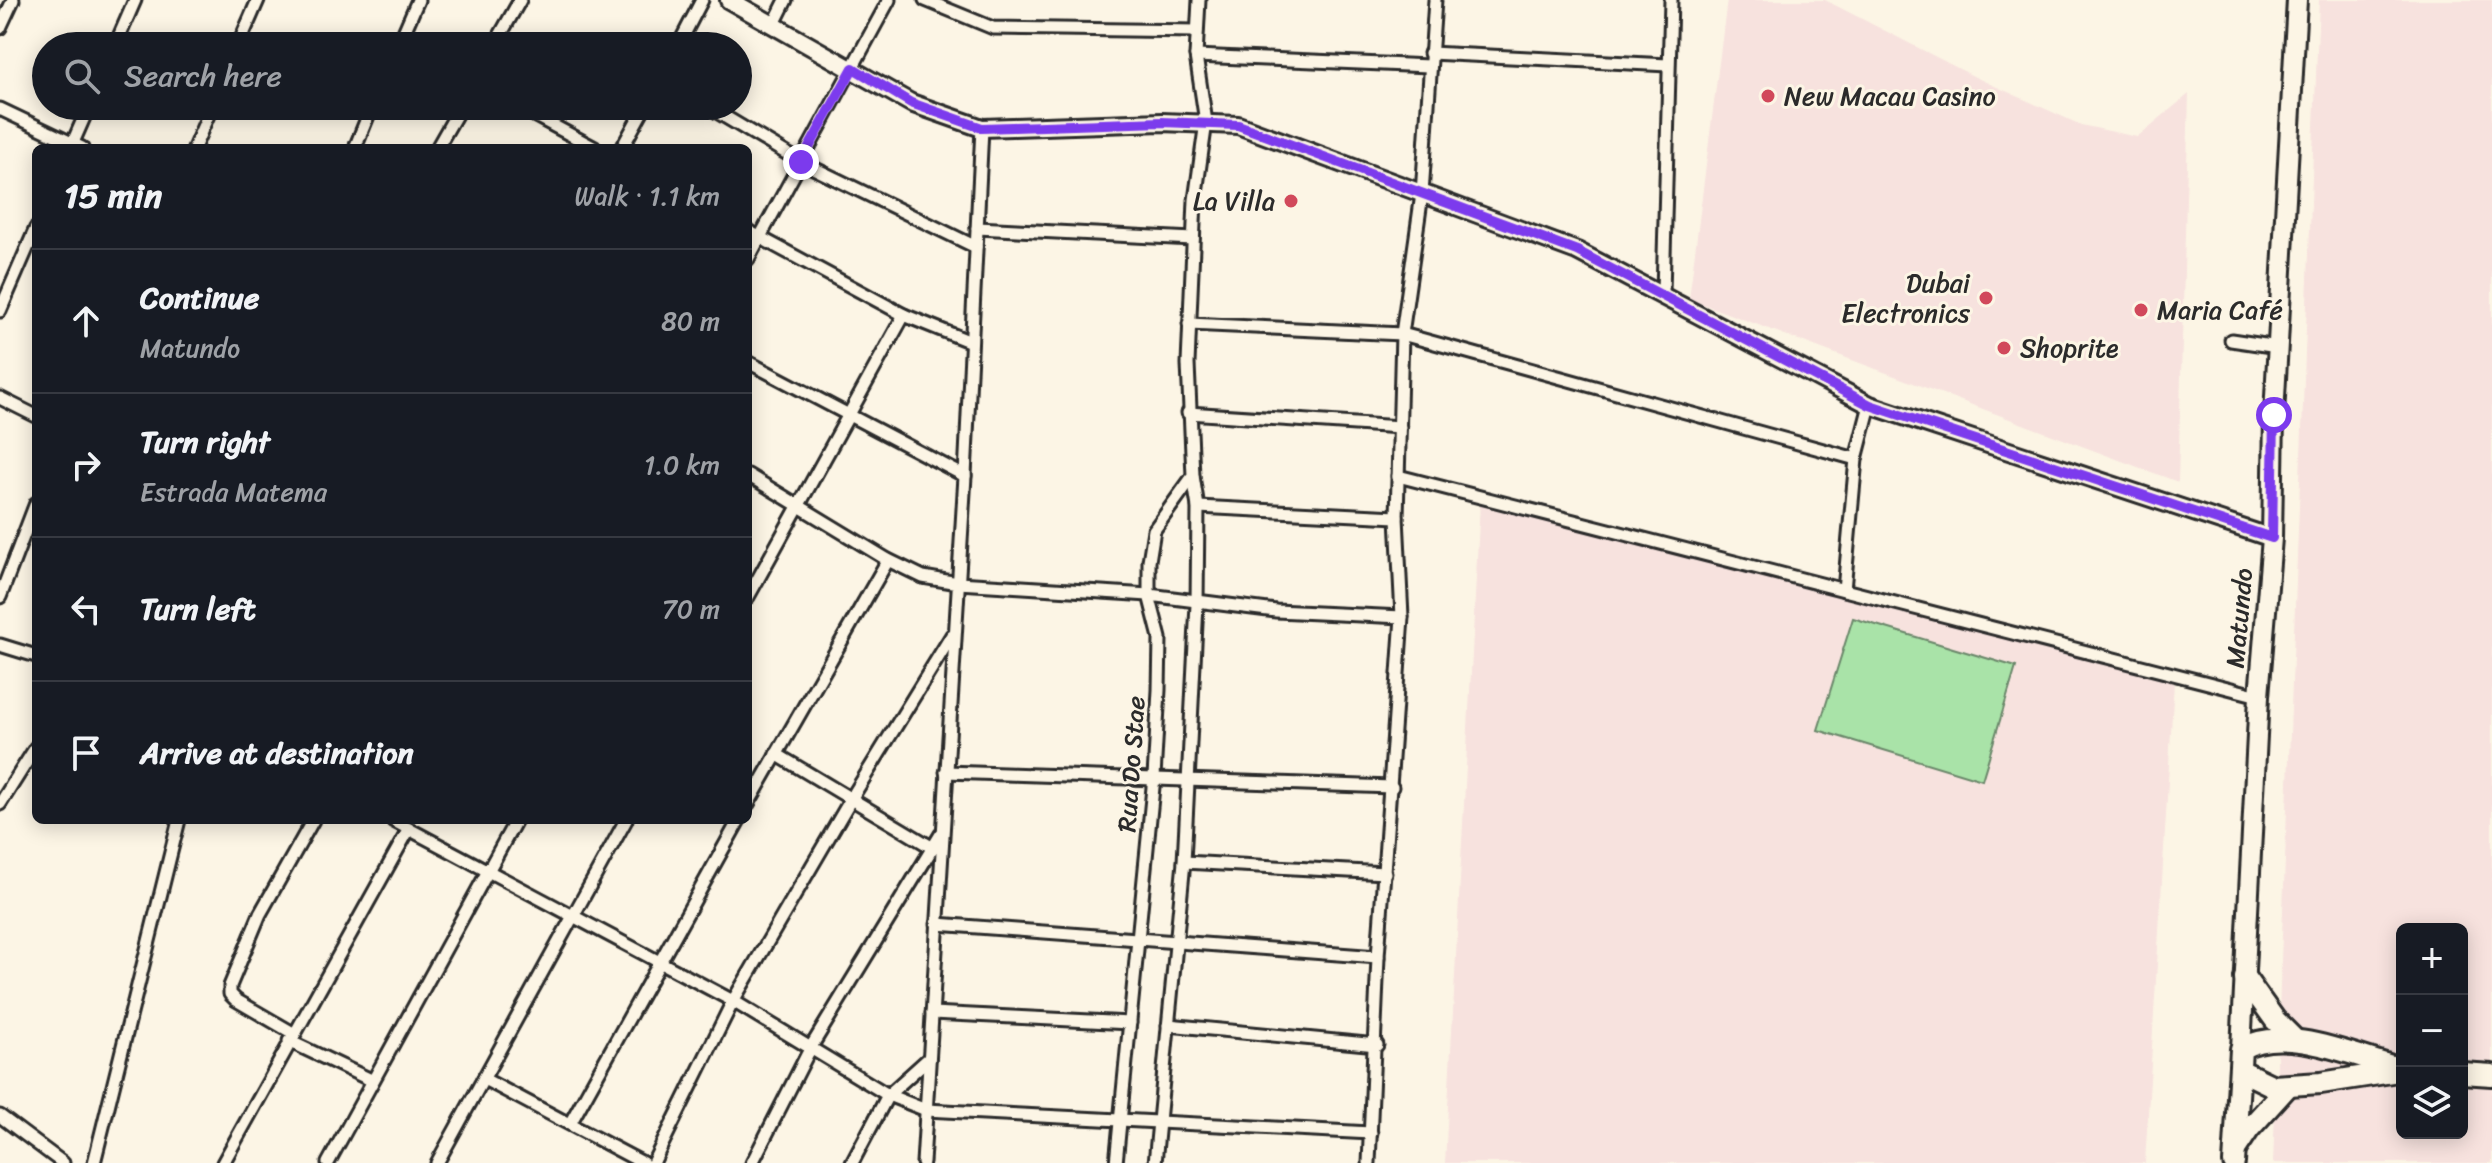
<!DOCTYPE html>
<html lang="en">
<head>
<meta charset="utf-8">
<style>
	body { margin:0; font-family:Sriracha,sans-serif; background:#20242c; color:#f1f3f6 }
	.controls { position:absolute; right:24px; bottom:24px; display:grid; overflow:hidden; border-radius:12px; box-shadow:0 4px 20px #0003 }
	.controls button { width:72px; height:72px; display:grid; place-items:center; padding:0; border:0; border-bottom:2px solid #363941; background:#171b24; color:#f1f3f6; font:40px sans-serif }
	.stop { position:absolute; width:24px; height:24px; margin:-18px; border:6px solid #7c3aed; border-radius:50%; background:#fff }
	.stop.end { background:#7c3aed; border-color:#fff; box-shadow:0 2px 8px #0008 }
	.list { margin:0; padding:0; list-style:none }
	h2 { display:flex; justify-content:space-between; align-items:center; height:104px; margin:0; padding:0 32px; font-size:34px }
	h2 small { font-size:26px; font-weight:400; color:#9ea1a6 }
	.list li { display:grid; grid-template-columns:52px 1fr auto; gap:24px; align-items:center; box-sizing:border-box; height:144px; padding:0 32px; border-top:2px solid #363941 }
	.list b { display:block; font-size:30px; white-space:nowrap }
	.list p { margin:0; font-size:26px; white-space:nowrap; color:#9ea1a6 }
	.list em { font-size:26px; font-style:normal; color:#9ea1a6 }
	.icon { flex:none; width:44px; height:44px; fill:none; stroke:currentColor; stroke-width:2; stroke-linecap:round; stroke-linejoin:round }
	.map { position:relative; flex:none; width:2492px; height:1163px; overflow:hidden }
	.search { position:absolute; background:#171b24; box-shadow:0 4px 20px #0003; left:32px; top:32px; width:720px; height:88px; display:flex; align-items:center; gap:20px; box-sizing:border-box; padding:0 28px; border-radius:44px; color:#9ea1a6; font-size:30px }
	.panel { position:absolute; background:#171b24; box-shadow:0 4px 20px #0003; left:32px; top:144px; width:720px; height:680px; border-radius:12px }
	.map>svg:first-child { display:block }
</style>
</head>
<body>
<div class="map">
<svg width="2492" height="1163" viewBox="0 0 2492 1163">
	<rect width="100%" height="100%" fill="#fcf5e5"/>
	<filter id="ink" filterUnits="userSpaceOnUse"><feTurbulence type="fractalNoise" baseFrequency=".0125" numOctaves="2"/><feDisplacementMap in="SourceGraphic" scale="16" xChannelSelector="R" yChannelSelector="G"/><feConvolveMatrix kernelMatrix="1 2 1 2 8 2 1 2 1" color-interpolation-filters="sRGB"/></filter>
	<g filter="url(#ink)">
		<g fill="#f7e2de" fill-rule="evenodd">
			<polygon points="1727,0 1825,0 1977,78 2081,125 2137,137 2189,94 2178,482 1689,299"/>
			<path d="M2319,0H2492V1163H2273ZM2402,929H2462V1133H2402Z"/>
			<polygon points="1480,502 2174,682 2145,1163 1445,1163"/>
		</g>
		<polygon fill="#a9e3a8" stroke="#6a876a" stroke-width="2" points="1853,618 2016,667 1982,780 1818,730"/>
		<g fill="none" stroke-linecap="round" stroke-linejoin="round">
			<g stroke="#2b2b2b" stroke-width="17">
				<g id="street">
					<polyline points="925,0 993,28 1197,31"/>
					<polyline points="774,24 786,0"/>
					<polyline points="0,28 13,0"/>
					<polyline points="115,46 135,0"/>
					<polyline points="238,46 258,0"/>
					<polyline points="398,46 418,0"/>
					<polyline points="494,46 520,0"/>
					<polyline points="678,46 702,0"/>
					<polyline points="1430,53 1668,65"/>
					<polyline points="1196,56 1429,66"/>
					<polyline points="517,106 595,148"/>
					<polyline points="707,106 801,162 976,247"/>
					<polyline points="0,109 82,148"/>
					<polyline points="71,147 89,106"/>
					<polyline points="194,148 212,106"/>
					<polyline points="355,148 372,106"/>
					<polyline points="437,148 461,106"/>
					<polyline points="622,148 645,106"/>
					<polyline points="977,228 1193,239"/>
					<polyline points="748,231 904,315 971,342"/>
					<polyline points="748,259 889,0"/>
					<polyline points="1663,293 1671,0"/>
					<polyline points="0,311 36,228"/>
					<polyline points="1189,324 1402,334 1856,459 1870,405"/>
					<polyline points="2231,340 2278,347"/>
					<polyline points="748,362 965,476"/>
					<polyline points="0,398 36,416"/>
					<polyline points="1188,413 1400,427"/>
					<polyline points="748,475 888,560 923,577 958,583 1149,595 1276,611 1402,617"/>
					<polyline points="1398,476 2259,696"/>
					<polyline points="1198,507 1397,517"/>
					<polyline points="1844,590 1856,459"/>
					<polyline points="0,597 36,503"/>
					<polyline points="748,597 904,315"/>
					<polyline points="0,645 36,656"/>
					<polyline points="776,754 933,848"/>
					<polyline points="946,772 1392,787"/>
					<polyline points="0,804 36,747"/>
					<polyline points="748,804 888,560"/>
					<polyline points="392,820 733,1001 888,1095 926,1110 1371,1133"/>
					<polyline points="1184,862 1385,873"/>
					<polyline points="937,924 1378,957"/>
					<polyline points="932,1013 1130,1023"/>
					<polyline points="1168,1025 1377,1045"/>
					<polyline points="293,1033 236,1000 230,994 230,986 260,914 313,820"/>
					<polyline points="289,1041 371,1080"/>
					<polyline points="484,1079 643,1163"/>
					<polyline points="0,1116 63,1163"/>
					<polyline points="571,1122 739,820"/>
					<polyline points="94,1163 179,820"/>
					<polyline points="223,1163 409,829"/>
					<polyline points="328,1163 516,820"/>
					<polyline points="437,1163 626,820"/>
					<polyline points="653,1163 733,1001 851,799 952,635"/>
					<polyline points="752,1163 811,1047 941,834"/>
					<polyline points="852,1163 888,1095 929,1058"/>
					<polyline points="923,1163 965,476 982,128"/>
					<polyline points="1116,1163 1154,777 1159,690 1160,638 1149,595 1149,561 1154,530 1193,476"/>
					<polyline points="1155,1163 1184,862 1197,604 1198,507 1193,476 1188,364 1195,200 1206,122 1196,56 1199,0"/>
					<polyline points="1369,1163 1378,957 1402,617 1397,517 1402,334 1422,194 1435,0"/>
				</g>
			</g>
			<g stroke="#2b2b2b" stroke-width="22">
				<polyline id="secondary" points="729,0 911,103 982,128 1162,122 1238,125 1577,251 1870,405 2272,538"/>
			</g>
			<g stroke="#2b2b2b" stroke-width="24">
				<polyline id="primary" points="2241,1049 2259,696 2272,538 2274,415 2297,0"/>
			</g>
			<g stroke="#2b2b2b" stroke-width="26">
				<g id="highway">
					<polyline points="2245,978 2275,1020 2294,1039"/>
					<polyline points="2240,1070 2273,1086 2321,1083 2398,1071"/>
					<polyline points="2462,1073 2492,1075"/>
					<polyline points="2235,1150 2249,1129 2288,1086"/>
					<path d="M2234,1163L2241,1049C2283,1023 2357,1057 2402,1069"/>
				</g>
			</g>
			<use href="#street" stroke="#fcf5e5" stroke-width="11"/>
			<use href="#secondary" stroke="#fcf5e5" stroke-width="16"/>
			<use href="#primary" stroke="#fcf5e5" stroke-width="18"/>
			<use href="#highway" stroke="#fcf5e5" stroke-width="20"/>
		</g>
	</g>
	<g fill="none" stroke-linecap="round" stroke-linejoin="round" filter="url(#ink)">
		<polyline stroke="#7c3aed" stroke-width="10" points="801,162 853,68 911,103 982,128 1162,122 1238,125 1577,251 1870,405 2272,538 2274,415"/>
	</g>
	<g fill="#d1495b" stroke="#fcf5e5" stroke-width="3">
		<circle cx="1768" cy="96" r="8"/>
		<circle cx="1291" cy="201" r="8"/>
		<circle cx="1986" cy="298" r="8"/>
		<circle cx="2141" cy="310" r="8"/>
		<circle cx="2004" cy="348" r="8"/>
	</g>
	<g text-anchor="middle" stroke-width="6" stroke-linejoin="round" paint-order="stroke">
		<g font-size="26" fill="#2b2b2b" stroke="#fcf5e5" text-anchor="start">
			<text x="1784" y="105">New Macau Casino</text>
			<text x="1275" y="210" text-anchor="end">La Villa</text>
			<text x="1970" y="292" text-anchor="end">Dubai<tspan x="1970" dy="30">Electronics</tspan></text>
			<text x="2157" y="319">Maria Café</text>
			<text x="2020" y="357">Shoprite</text>
		</g>
		<g font-size="26" fill="#2b2b2b" stroke="#fcf5e5">
			<text transform="translate(2239 618) rotate(-85)" y="9">Matundo</text>
			<text transform="translate(1131 764) rotate(-86)" y="9">Rua Do Stae</text>
		</g>
	</g>
</svg>
<div class="controls">
<button>+</button>
<button>−</button>
<button><svg class="icon" aria-label="layers" viewBox="0 0 24 24"><path d="M12 4l9 5-9 5-9-5zM3 14l9 5 9-5"/></svg></button>
</div>
<div class="stop" style="left:2274px;top:415px"></div>
<div class="stop end" style="left:801px;top:162px"></div>
<div class="search"><svg class="icon" aria-label="search" viewBox="0 0 24 24"><circle cx="10" cy="10" r="6"/><path d="M15 15l6 6"/></svg>Search here</div>
<section class="panel">
<h2>15 min<small>Walk · 1.1 km</small></h2>
<ul class="list">
<li><svg class="icon" aria-label="ahead" viewBox="0 0 24 24"><path d="M12 20V5M6 11l6-6 6 6"/></svg><div><b>Continue</b><p>Matundo</p></div><em>80 m</em></li>
<li><svg class="icon" aria-label="right" viewBox="0 0 24 24"><path d="M7 20v-9h11M14 6l5 5-5 5"/></svg><div><b>Turn right</b><p>Estrada Matema</p></div><em>1.0 km</em></li>
<li><svg class="icon" aria-label="left" viewBox="0 0 24 24"><path d="M17 20v-9H6M10 6l-5 5 5 5"/></svg><div><b>Turn left</b></div><em>70 m</em></li>
<li><svg class="icon" aria-label="arrive" viewBox="0 0 24 24"><path d="M6 21V4h12l-3 4 3 4H6"/></svg><div><b>Arrive at destination</b></div></li>
</ul>
</section>
</div>
</body>
</html>
